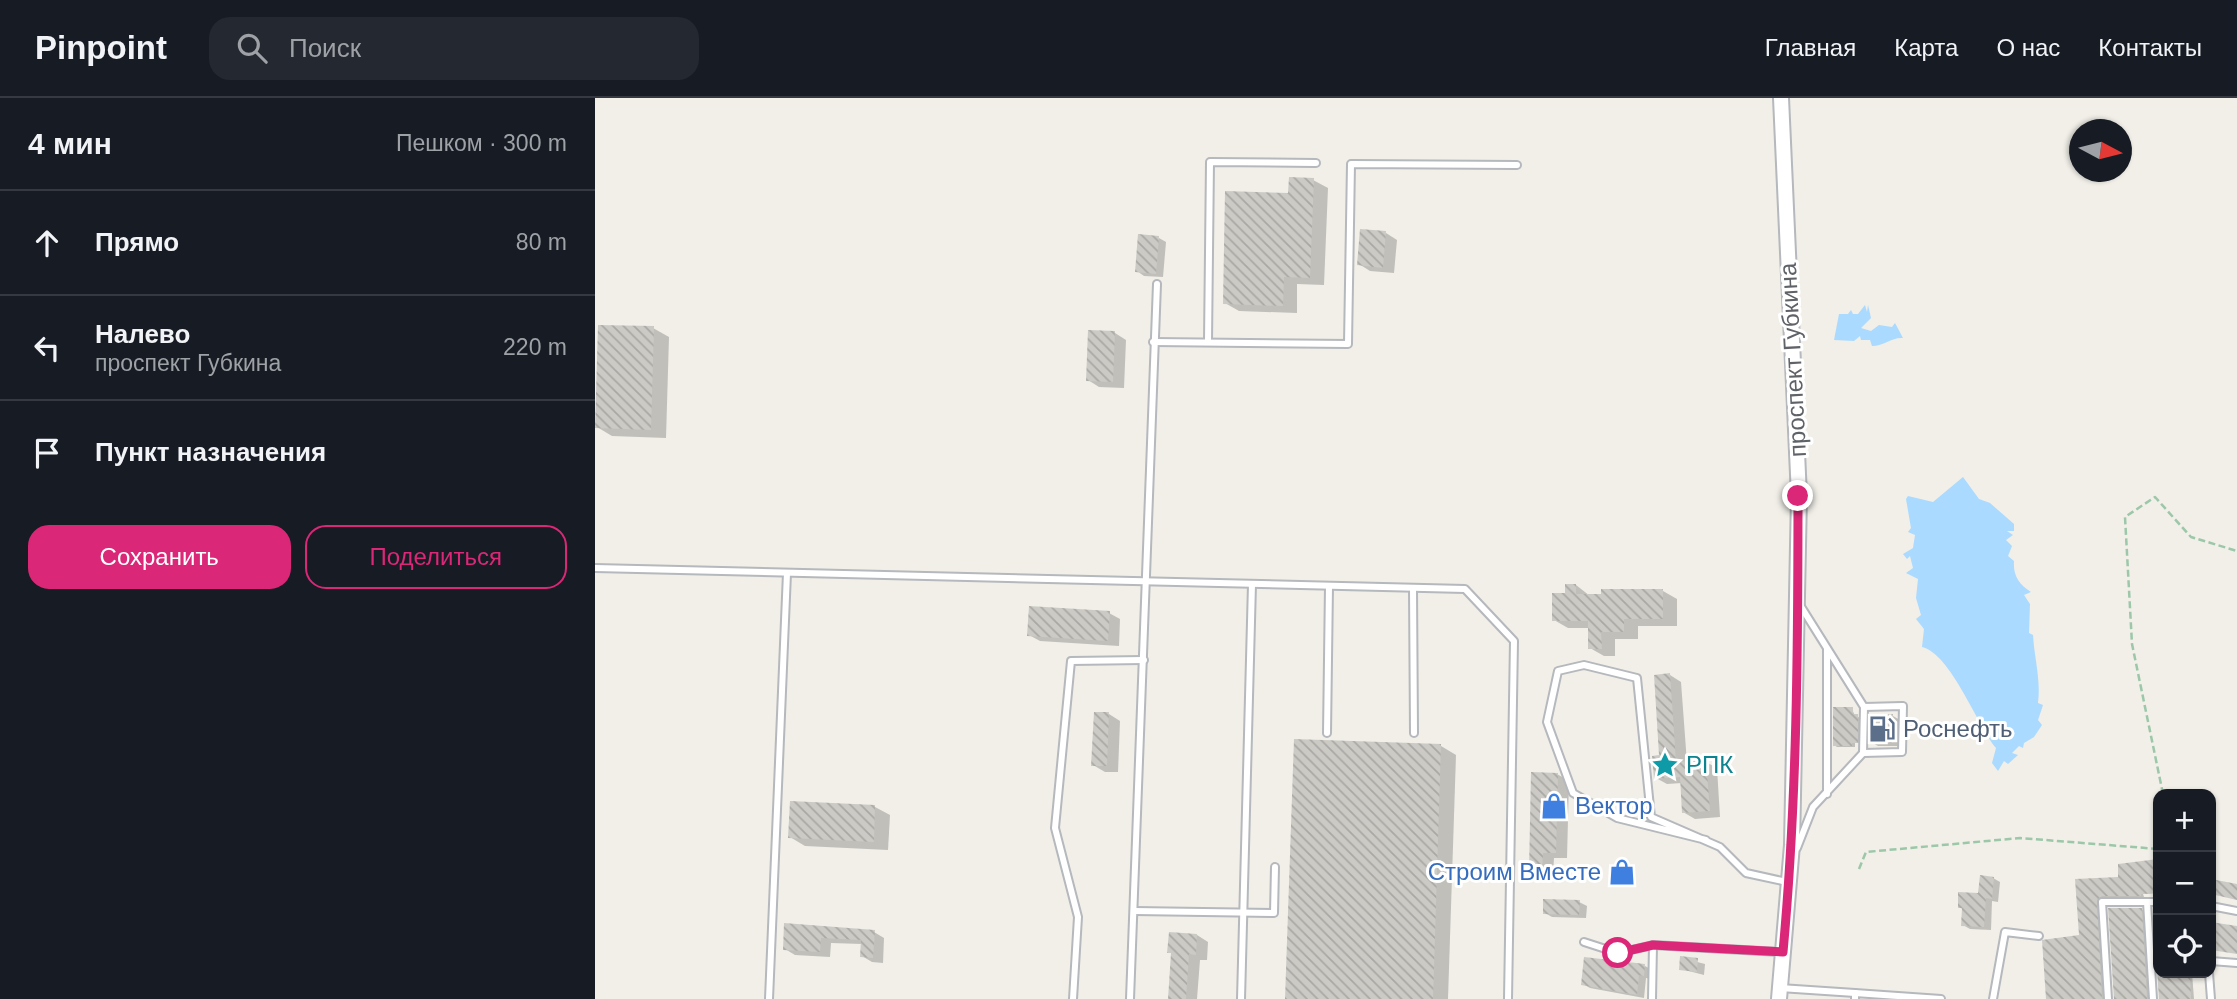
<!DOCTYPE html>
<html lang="ru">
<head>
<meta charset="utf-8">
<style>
	body { margin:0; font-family:Arial,sans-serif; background:#242831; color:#f1f3f6 }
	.controls { position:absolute; right:21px; bottom:21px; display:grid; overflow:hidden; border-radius:14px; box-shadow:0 2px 5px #0004 }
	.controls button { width:63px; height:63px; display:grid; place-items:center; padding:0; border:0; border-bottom:2px solid #363941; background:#171b24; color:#f1f3f6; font:35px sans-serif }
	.compass { position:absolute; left:1474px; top:21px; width:63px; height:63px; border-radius:50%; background:#171b24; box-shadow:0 2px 5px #0004; rotate:97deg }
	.stop { position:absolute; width:21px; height:21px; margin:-16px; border:5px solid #db2777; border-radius:50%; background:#fff }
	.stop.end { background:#db2777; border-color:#fff; box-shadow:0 2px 7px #0008 }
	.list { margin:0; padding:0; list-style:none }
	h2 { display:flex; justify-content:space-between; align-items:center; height:91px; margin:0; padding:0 28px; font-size:30px }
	h2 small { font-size:23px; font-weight:400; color:#9ea1a6 }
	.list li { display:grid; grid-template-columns:46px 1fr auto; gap:21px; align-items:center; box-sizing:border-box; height:105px; padding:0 28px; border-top:2px solid #363941 }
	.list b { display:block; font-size:26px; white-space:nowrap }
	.list p { margin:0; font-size:23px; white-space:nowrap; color:#9ea1a6 }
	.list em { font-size:23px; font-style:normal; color:#9ea1a6 }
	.actions { display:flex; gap:14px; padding:21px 28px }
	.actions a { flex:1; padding:16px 0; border:2px solid #db2777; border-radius:21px; text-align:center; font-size:24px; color:#db2777 }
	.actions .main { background:#db2777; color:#fff }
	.icon { flex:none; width:38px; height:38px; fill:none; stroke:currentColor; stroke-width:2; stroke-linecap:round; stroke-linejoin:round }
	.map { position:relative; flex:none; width:1642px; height:901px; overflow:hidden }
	header { display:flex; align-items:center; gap:42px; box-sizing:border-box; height:98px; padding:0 35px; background:#171b24; border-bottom:2px solid #363941 }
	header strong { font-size:33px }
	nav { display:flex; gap:38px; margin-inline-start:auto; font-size:24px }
	.search { width:490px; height:63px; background:#242831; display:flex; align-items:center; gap:18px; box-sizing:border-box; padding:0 24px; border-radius:21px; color:#9ea1a6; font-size:26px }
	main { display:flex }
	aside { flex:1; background:#171b24 }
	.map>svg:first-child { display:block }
</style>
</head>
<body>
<header>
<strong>Pinpoint</strong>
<div class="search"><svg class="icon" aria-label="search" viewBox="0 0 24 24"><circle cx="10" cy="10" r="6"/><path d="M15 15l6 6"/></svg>Поиск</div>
<nav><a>Главная</a><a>Карта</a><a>О нас</a><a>Контакты</a></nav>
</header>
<main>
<aside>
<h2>4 мин<small>Пешком · 300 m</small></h2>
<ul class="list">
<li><svg class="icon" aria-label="ahead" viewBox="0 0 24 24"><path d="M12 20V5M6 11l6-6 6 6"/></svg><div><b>Прямо</b></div><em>80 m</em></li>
<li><svg class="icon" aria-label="left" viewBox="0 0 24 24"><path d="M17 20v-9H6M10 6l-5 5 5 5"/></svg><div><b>Налево</b><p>проспект Губкина</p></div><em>220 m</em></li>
<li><svg class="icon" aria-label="arrive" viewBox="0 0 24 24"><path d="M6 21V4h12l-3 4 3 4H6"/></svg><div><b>Пункт назначения</b></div></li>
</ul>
<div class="actions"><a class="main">Сохранить</a><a>Поделиться</a></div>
</aside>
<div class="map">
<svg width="1642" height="901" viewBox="0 0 1642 901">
	<defs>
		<pattern id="building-back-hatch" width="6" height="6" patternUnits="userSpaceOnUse" patternTransform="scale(1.75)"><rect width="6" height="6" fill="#cccac5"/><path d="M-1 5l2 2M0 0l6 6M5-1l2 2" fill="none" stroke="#a9a8a4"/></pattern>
	</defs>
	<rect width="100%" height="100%" fill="#f1efe8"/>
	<g fill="#aadaff">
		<path d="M1270,207L1272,214L1273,207L1276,220L1266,230L1276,233L1284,227L1297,229L1300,225L1308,240C1297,239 1289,248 1277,248L1275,242H1266L1265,238L1259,243L1239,242L1244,216H1253L1256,212L1258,216H1263Z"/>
		<path d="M1368,379L1384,401L1395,405L1419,426V433H1412L1418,437L1411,442L1417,448L1413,458L1419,463C1418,478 1424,486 1436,494L1429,497L1435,506L1434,535L1438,537C1439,558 1446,581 1443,605L1448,607L1443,622L1447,627L1439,639L1429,645L1428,650L1424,648L1417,655L1423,657L1413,666L1409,663L1403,673L1397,665L1401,650C1382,627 1356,556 1327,549L1329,531L1321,521L1326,517L1321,500L1323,481L1311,475L1318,470L1315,458L1312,461L1308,456L1318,450L1320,437L1313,434L1316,430L1311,401L1313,398L1338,404Z"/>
	</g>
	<g fill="#0003">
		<polygon points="718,82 733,90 729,187 702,186 702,215 644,213 630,205 695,97"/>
		<polygon points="791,135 802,142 799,175 775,173 764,166"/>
		<polygon points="564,140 571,144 568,179 549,178 542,173"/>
		<polygon points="58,230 74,239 71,340 17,338 2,329"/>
		<polygon points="520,235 531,242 529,290 504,289 493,282"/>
		<polygon points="981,487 995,498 1068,493 1082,501 1082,528 1043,528 1043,541 1020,541 1020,558 1009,558 995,550 995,530 973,530 959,522 972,497"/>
		<polygon points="514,515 525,521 524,548 445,543 434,537"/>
		<polygon points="1075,577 1086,584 1092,665 1111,664 1122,670 1125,719 1100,721 1088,714 1087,685 1072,686 1061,680"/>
		<polygon points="1257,611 1260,618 1266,620 1265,645 1260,645 1260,649 1242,649 1239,647"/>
		<polygon points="500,616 514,616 525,623 523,674 510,674 498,667"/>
		<polygon points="1298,618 1305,622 1305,648 1283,648 1276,644"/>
		<polygon points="846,648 861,657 853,901 691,901"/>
		<polygon points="962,676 974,683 972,760 959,760 958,777 947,777 935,771"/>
		<polygon points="280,709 295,717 293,752 210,748 195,739"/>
		<polygon points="1563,763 1563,795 1548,796 1549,799 1511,799 1504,804 1510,901 1453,901 1486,838 1482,783 1525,780 1524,768"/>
		<polygon points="1398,780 1405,784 1403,804 1397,803 1396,832 1375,831 1368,827 1369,812 1364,809 1385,797"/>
		<polygon points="984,804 992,808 991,820 957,819 950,815"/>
		<polygon points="1546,811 1549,813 1555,901 1520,901"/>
		<polygon points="191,826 279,834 289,840 288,865 277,864 267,858 267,846 236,845 235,859 200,857 190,851"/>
		<polygon points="602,837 613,844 612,862 605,862 602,901 575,901 578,856 574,854"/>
		<polygon points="1087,860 1110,866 1109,877 1086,871"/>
		<polygon points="1050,868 1057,872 1056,881 1051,880 1049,900 995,890 988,886"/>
		<polygon points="1564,875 1597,875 1599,901 1565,901"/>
	</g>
	<g fill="url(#building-back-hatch)">
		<polygon points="694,79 719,80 715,180 689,179 688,208 628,206 630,93 693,95"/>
		<polygon points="765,131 791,133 788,170 762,167"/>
		<polygon points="543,136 564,138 561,176 540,174"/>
		<polygon points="3,227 59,228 56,332 0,330"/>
		<polygon points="493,232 520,233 518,284 491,283"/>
		<polygon points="970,486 981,486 981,496 1006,496 1006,491 1068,491 1068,521 1029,521 1029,534 1006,534 1007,551 993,551 993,523 957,523 957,495 970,495"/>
		<polygon points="434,508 515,513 513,543 432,538"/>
		<polygon points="1075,575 1081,664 1111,662 1115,713 1087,715 1085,679 1059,681 1057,658 1064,657 1059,577"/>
		<polygon points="1238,609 1258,609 1258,616 1263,616 1263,645 1257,645 1257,648 1238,648"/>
		<polygon points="499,614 514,614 512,668 496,668"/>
		<polygon points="1275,616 1298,616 1298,645 1274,645"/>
		<polygon points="699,641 846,646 838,901 690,901"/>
		<polygon points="936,674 963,675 961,755 948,755 947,772 934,772"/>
		<polygon points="195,703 280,707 279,744 193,740"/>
		<polygon points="1563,761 1563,795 1546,796 1546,798 1507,798 1502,802 1507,901 1451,901 1447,842 1484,837 1480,781 1523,779 1523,766"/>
		<polygon points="1385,777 1399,779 1397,801 1391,800 1389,829 1366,828 1367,810 1363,810 1363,794 1383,795"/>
		<polygon points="1616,781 1642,786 1642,802 1616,796"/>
		<polygon points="948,801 985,802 984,817 948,816"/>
		<polygon points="1513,810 1547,810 1552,901 1519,901"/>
		<polygon points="1558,816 1563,816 1563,875 1595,875 1596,901 1564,901"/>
		<polygon points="1616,824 1642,828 1642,856 1616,852 1618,836 1616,836"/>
		<polygon points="189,825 280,832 278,860 265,859 266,842 226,840 225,854 188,852"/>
		<polygon points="574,834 602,836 601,857 594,856 591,901 573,901 576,855 572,855"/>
		<polygon points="1085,858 1103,860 1102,874 1084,872"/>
		<polygon points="989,859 1050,866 1049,878 1044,877 1042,897 986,887"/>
	</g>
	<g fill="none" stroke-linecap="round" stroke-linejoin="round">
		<g stroke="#b5b8bc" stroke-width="10">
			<g id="service">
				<polyline points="558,244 753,246 756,66 922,67"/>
				<polyline points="613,244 615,64 721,65"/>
				<polyline points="0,470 870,491 919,543 913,901"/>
				<polyline points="818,490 819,635"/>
				<polyline points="732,635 734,488"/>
				<polyline points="1268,655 1269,609"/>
				<polyline points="1232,696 1232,551"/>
				<polyline points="1111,742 1022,720 978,695 952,624 963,573 989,567 1042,580 1056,719 1125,749 1151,775 1192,784"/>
				<polyline points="1202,750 1218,709 1268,655 1307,654 1308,608 1269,609 1205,507"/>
				<polyline points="1616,808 1642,813"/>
				<polyline points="539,813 679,815 680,769"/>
				<polyline points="989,844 1023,855 1058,847 1186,854"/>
				<polyline points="1616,863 1642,865"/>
				<polyline points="1614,875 1616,901"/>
				<polyline points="1185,890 1260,895"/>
				<polyline points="174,901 192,475"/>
				<polyline points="478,901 483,819 460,730 476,563 549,562"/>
				<polyline points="535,901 562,186"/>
				<polyline points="646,901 657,486"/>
				<polyline points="1057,901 1058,847"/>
				<polyline points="1260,901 1260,895 1346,901"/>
				<polyline points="1398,901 1410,834 1444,838"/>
				<polyline points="1513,901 1507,804 1552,804"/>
				<polyline points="1558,901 1552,804 1563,804"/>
			</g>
		</g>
		<g stroke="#b5b8bc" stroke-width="18">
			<polyline id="tertiary" points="1184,901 1197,747 1204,398 1186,0"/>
		</g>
		<g stroke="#9cc7a9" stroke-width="2.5" stroke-dasharray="7 3.5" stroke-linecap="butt">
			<polyline points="1568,696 1537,546 1530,419 1560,399 1596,439 1642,453"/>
			<polyline points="1264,771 1271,754 1425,740 1563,751"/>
		</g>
		<use href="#service" stroke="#fff" stroke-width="6"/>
		<use href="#tertiary" stroke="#fff" stroke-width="14"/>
	</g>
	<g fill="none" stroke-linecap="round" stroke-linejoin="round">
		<path stroke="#db2777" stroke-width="9" d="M1023,855L1058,847L1188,854C1202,702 1203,550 1203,398"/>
	</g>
	<defs>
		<g id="fuel-bare" transform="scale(2.1)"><path d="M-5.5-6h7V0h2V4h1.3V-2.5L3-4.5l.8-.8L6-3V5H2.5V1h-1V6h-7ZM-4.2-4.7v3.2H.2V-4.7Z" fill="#5c6f8a" stroke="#fff" stroke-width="2.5" paint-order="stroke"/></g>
		<g id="sight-bare" transform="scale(2.1)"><path d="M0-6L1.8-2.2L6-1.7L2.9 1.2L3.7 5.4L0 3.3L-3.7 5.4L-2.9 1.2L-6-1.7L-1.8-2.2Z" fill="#0f9aa8" stroke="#fff" stroke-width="2.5" paint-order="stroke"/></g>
		<g id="shop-bare" transform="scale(2.1)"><path d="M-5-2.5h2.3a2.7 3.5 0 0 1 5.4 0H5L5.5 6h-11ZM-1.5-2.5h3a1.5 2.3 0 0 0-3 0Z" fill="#3f7fe0" stroke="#fff" stroke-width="2.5" paint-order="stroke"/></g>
	</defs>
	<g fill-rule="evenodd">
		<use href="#fuel-bare" x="1287" y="631"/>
		<use href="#sight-bare" x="1070" y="667"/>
		<use href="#shop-bare" x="959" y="708"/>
		<use href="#shop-bare" x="1027" y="774"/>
	</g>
	<g text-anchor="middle" stroke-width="6" stroke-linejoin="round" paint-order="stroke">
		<g font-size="24" fill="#5f6368" stroke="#fff">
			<text transform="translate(1198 262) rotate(-93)" y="8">проспект Губкина</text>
		</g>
		<g font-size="24" fill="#4e5e75" stroke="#fff" text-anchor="start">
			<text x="1308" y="639">Роснефть</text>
		</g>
		<g font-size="24" fill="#0d838f" stroke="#fff" text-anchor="start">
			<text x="1091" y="675">РПК</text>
		</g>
		<g font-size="24" fill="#366cbe" stroke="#fff" text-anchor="start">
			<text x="980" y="716">Вектор</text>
			<text x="1006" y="782" text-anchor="end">Строим Вместе</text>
		</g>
	</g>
</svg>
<div class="controls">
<button>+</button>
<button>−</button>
<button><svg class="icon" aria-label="locate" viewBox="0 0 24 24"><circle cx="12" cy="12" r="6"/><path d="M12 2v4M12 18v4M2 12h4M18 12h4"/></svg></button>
</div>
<svg class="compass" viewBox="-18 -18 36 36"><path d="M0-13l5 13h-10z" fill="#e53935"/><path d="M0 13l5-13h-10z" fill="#9ea1a6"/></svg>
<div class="stop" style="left:1023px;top:855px"></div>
<div class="stop end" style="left:1203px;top:398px"></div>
</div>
</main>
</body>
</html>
